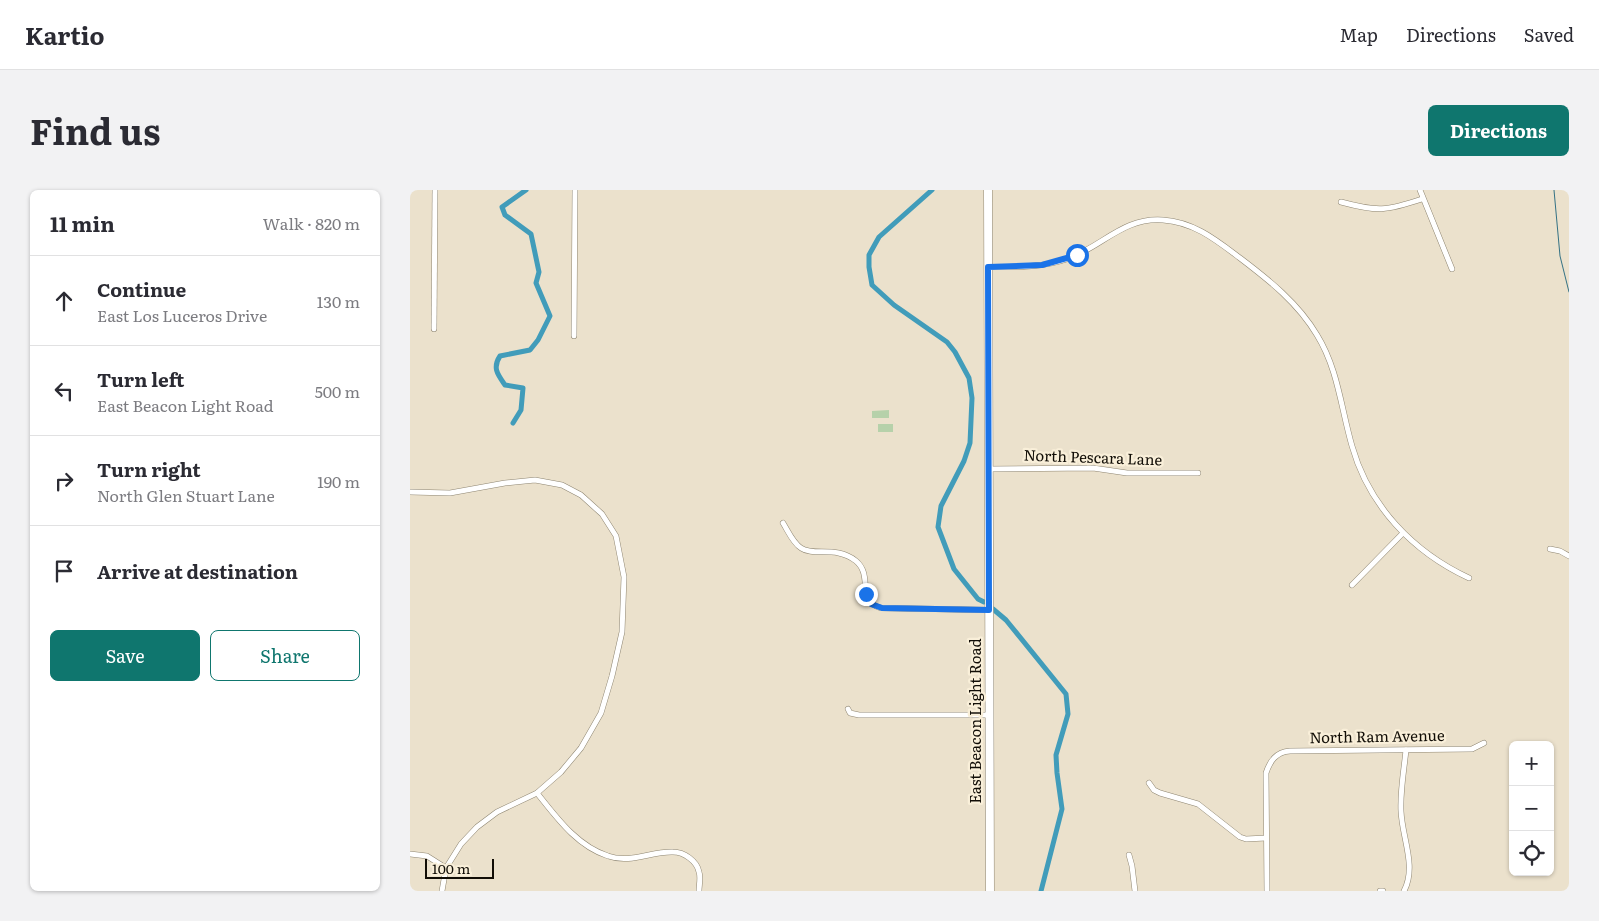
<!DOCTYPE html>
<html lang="en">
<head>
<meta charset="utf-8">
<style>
	body { margin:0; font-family:Literata,serif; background:#f2f2f3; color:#2b2b33 }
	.controls { position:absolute; right:15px; bottom:15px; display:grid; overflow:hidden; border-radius:8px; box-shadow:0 1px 4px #0004 }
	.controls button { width:45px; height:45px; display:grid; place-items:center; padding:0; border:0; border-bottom:1px solid #e1e1e2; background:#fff; color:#2b2b33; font:25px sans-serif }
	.scale { position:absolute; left:15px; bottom:12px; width:69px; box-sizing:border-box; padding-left:5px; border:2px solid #110d06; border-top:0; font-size:14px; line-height:18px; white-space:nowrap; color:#110d06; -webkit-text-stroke:4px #f9efd9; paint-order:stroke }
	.stop { position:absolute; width:15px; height:15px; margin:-11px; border:4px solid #1a73e8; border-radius:50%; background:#fff }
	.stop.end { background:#1a73e8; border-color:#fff; box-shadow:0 1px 5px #0008 }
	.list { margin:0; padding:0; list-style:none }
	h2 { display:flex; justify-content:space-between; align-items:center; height:65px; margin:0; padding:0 20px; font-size:21px }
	h2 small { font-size:16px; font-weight:400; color:#7c7c81 }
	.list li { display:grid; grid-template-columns:32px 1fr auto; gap:15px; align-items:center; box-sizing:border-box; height:90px; padding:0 20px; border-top:1px solid #e1e1e2 }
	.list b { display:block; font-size:19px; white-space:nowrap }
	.list p { margin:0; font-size:16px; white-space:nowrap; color:#7c7c81 }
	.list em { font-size:16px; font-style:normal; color:#7c7c81 }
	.actions { display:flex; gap:10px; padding:15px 20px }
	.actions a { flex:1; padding:11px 0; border:1px solid #0f766e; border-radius:8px; text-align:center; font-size:18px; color:#0f766e }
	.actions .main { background:#0f766e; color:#fff }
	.icon { flex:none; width:28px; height:28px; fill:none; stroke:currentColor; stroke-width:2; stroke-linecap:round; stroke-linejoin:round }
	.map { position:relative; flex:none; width:1159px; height:701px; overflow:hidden; border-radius:8px }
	header { display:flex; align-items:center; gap:30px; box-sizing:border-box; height:70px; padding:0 25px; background:#fff; border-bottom:1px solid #e1e1e2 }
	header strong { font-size:24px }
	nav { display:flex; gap:28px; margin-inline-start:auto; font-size:18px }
	.intro { display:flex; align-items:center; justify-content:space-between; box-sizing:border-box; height:120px; padding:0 30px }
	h1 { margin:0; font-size:35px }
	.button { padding:12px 22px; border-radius:8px; background:#0f766e; color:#fff; font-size:18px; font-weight:700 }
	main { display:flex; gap:30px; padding:0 30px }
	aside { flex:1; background:#fff; border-radius:8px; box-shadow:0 1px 4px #0004 }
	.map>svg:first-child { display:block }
</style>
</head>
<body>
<header>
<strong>Kartio</strong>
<nav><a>Map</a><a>Directions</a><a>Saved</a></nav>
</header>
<div class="intro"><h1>Find us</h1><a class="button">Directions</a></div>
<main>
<aside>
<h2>11 min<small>Walk · 820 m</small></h2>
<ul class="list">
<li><svg class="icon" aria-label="ahead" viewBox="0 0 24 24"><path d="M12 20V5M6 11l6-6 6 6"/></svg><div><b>Continue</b><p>East Los Luceros Drive</p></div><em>130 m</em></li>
<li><svg class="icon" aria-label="left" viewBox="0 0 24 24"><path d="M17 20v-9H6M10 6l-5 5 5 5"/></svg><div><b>Turn left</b><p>East Beacon Light Road</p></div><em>500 m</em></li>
<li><svg class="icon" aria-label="right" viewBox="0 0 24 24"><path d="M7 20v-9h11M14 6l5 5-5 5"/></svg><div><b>Turn right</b><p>North Glen Stuart Lane</p></div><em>190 m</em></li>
<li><svg class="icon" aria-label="arrive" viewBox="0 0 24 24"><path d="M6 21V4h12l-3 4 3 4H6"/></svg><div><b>Arrive at destination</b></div></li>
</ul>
<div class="actions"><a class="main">Save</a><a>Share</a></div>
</aside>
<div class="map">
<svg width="1159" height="701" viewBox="0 0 1159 701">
	<rect width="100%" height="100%" fill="#ebe1cc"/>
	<g fill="#b6d1aa">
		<polygon points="479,220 479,228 462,228 462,221"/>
		<rect x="468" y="234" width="15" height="8"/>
	</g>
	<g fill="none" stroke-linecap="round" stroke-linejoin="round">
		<polyline stroke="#337184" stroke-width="1" points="1144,0 1150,66 1159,102"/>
		<g stroke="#419cba" stroke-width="5">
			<polyline points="522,0 469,47 459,65 459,77 462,95 484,115 537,152 545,162 559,188 562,208 560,253 554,271 531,316 528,337 544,379 568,409 574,412"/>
			<path d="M103,233L111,220L113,198L95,195C88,185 82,178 90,166L120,160L128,150L140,126L126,93L129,82L121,44L95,25L92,17L116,0"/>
			<polyline points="583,419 596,430 656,504 658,524 646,565 647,583 652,619 631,701"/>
		</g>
		<g stroke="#8e8571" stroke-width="6">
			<g id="minor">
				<polyline points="1010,0 1042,79"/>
				<path d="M931,12C968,22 976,21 1012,9"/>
				<path d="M578,77C604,77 631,78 657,69C692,57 713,27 753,30C784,32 806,50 830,68C859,90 888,113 907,145C928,179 931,218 942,256C959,316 1003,362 1059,388"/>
				<polyline points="24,139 25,0"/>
				<polyline points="164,146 165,0"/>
				<polyline points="578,279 683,278 717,283 788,283"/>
				<polyline points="0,302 40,303 95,293 125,290 152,295 171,305 192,324 206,346 214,387 212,442 202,486 191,523 171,558 151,582 127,603 87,622 67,637 51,654 36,678 32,701"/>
				<path d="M373,333C378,341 383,353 391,358C404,367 426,355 446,371C464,386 445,411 471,418L579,420"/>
				<polyline points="1140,359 1150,361 1159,366"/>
				<polyline points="942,395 993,343"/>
				<polyline points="438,519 440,523 449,525 580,525"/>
				<polyline points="739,593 744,600 750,603 788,614 830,647 836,649 856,648"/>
				<path d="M127,603C147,628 167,656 198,666C220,674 242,661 263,662C274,662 287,671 289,682C291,687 289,695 289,701"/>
				<polyline points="0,664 17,666 36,678"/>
				<polyline points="719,665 722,676 725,701"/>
				<path d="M857,701L856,583C860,571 866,562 880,561L1062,559L1074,553"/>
				<polyline points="970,701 973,701"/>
				<path d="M994,701C1007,676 992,648 991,621C990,601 994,580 996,560"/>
			</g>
		</g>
		<g stroke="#8e8571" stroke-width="9">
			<polyline id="secondary" points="578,0 580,701"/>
		</g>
		<use href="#minor" stroke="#fff" stroke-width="5"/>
		<use href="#secondary" stroke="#fff" stroke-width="8"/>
	</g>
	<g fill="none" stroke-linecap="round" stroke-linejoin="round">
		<polyline stroke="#1a73e8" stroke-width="6" points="456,404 461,414 472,418 579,420 578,77 632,75 667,65"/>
	</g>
	<g text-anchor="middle" stroke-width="4.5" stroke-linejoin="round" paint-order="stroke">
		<g font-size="15" fill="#110d06" stroke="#f9efd9">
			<text transform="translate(683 268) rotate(2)" y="5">North Pescara Lane</text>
			<text transform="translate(566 531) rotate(-90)" y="5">East Beacon Light Road</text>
			<text transform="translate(967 547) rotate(-1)" y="5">North Ram Avenue</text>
		</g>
	</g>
</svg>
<div class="controls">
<button>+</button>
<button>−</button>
<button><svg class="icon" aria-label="locate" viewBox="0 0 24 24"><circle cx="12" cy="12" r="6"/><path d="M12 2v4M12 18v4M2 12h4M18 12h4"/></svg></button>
</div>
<div class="scale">100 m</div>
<div class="stop" style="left:667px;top:65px"></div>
<div class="stop end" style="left:456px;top:404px"></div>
</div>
</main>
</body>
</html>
